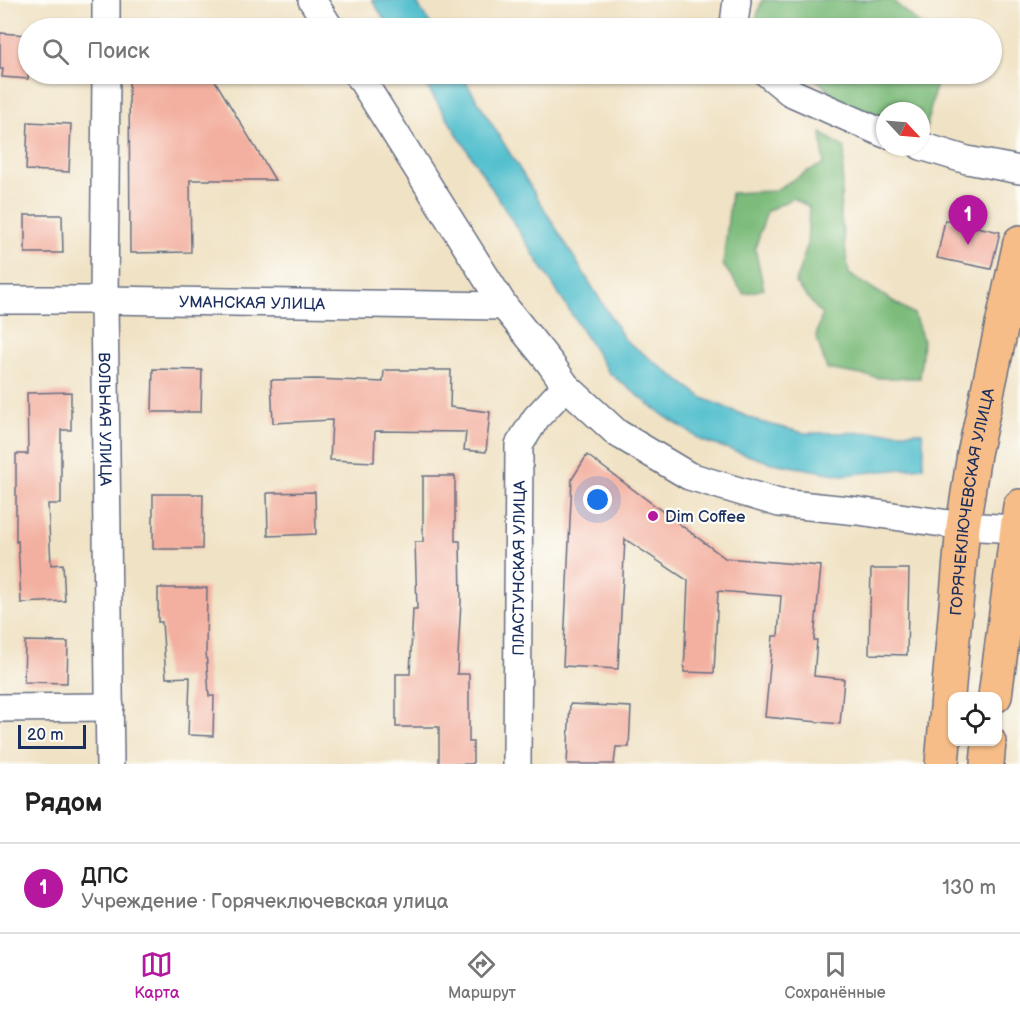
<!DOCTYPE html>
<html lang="ru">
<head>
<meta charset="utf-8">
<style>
	body { margin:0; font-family:"Balsamiq Sans",sans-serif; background:#f6f6f6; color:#222 }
	.controls { position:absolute; right:18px; bottom:18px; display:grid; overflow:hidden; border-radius:12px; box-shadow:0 2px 4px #0004 }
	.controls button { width:54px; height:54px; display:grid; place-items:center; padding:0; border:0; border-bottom:2px solid #e0e0e0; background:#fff; color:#222; font:30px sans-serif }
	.compass { position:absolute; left:876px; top:102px; width:54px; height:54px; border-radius:50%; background:#fff; box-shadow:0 2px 4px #0004; rotate:116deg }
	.scale { position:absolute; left:18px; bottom:15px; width:68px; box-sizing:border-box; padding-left:6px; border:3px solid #1b2f5e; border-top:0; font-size:16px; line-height:21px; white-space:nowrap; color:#1b2f5e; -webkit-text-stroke:4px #fdfcf7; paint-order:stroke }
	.you { position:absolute; left:598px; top:500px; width:21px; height:21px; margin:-15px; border:4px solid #fff; border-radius:50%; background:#1a73e8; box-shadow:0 0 0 9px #1a73e833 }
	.badge { display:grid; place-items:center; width:39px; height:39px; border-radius:50%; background:#b5179e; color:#fff; font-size:20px; font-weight:700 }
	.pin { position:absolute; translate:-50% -50px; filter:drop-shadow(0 2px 3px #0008) }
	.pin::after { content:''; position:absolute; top:32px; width:21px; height:18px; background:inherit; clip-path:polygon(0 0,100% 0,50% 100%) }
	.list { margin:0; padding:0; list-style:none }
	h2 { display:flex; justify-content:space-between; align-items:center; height:78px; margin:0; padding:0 24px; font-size:26px }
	h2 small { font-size:20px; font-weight:400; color:#767676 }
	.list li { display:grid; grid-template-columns:39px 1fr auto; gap:18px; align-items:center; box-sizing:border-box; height:90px; padding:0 24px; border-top:2px solid #e0e0e0 }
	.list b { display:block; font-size:22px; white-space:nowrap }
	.list p { margin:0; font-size:20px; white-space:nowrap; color:#767676 }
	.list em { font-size:20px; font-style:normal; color:#767676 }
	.icon { flex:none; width:33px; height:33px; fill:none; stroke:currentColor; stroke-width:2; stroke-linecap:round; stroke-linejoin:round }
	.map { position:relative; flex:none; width:1020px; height:764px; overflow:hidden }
	.search { position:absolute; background:#fff; box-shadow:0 2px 4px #0004; left:18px; right:18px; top:18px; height:66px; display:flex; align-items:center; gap:15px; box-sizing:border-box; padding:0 21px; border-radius:33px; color:#767676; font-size:22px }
	.sheet { height:168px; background:#fff }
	nav { display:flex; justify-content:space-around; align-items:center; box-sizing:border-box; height:84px; border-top:2px solid #e0e0e0; background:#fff; font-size:16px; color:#767676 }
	nav a { display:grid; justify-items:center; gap:3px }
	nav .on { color:#b5179e }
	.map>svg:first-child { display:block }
</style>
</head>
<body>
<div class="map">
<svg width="1020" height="764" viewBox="0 0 1020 764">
	<rect width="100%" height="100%" fill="#fdfcf7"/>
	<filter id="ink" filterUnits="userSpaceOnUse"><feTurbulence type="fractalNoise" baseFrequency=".0167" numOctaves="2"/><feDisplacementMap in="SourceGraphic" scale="12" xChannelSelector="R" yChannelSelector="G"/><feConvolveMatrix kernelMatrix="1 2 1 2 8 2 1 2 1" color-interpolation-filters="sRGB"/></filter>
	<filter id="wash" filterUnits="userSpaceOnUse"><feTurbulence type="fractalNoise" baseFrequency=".008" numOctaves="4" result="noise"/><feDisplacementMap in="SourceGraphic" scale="24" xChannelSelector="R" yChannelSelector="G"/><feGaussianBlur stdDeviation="1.35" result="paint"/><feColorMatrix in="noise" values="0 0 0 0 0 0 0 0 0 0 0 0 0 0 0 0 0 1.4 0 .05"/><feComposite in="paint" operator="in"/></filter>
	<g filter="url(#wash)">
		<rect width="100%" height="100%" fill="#f0e2c4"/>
		<g fill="#7cbb7a" stroke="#4c756c" stroke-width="1.5">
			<polygon points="762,0 892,0 924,28 753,28"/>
			<polygon points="810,74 938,74 926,130 921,128 921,111 885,111 885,118 848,107"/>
			<polygon points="821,133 845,148 840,212 849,274 914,314 923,340 920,378 880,378 827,369 816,336 822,315 795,283 807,246 809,207 793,198 767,211 755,249 764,289 744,294 723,265 731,193 774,191 808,171 824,164"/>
		</g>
		<g fill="#54c0ce" stroke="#387896" stroke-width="1.5">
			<polygon points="372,0 415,0 433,28 390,28"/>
			<polygon points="419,74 461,74 625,340 703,398 760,422 805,433 922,432 924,449 923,467 842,475 772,463 703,441 663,415 609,373"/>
		</g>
		<g id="blocks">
			<g fill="#f3b0a0">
				<polygon points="0,33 28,35 28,79 2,77 3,69 0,69"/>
				<polygon points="129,74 211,74 275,180 190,180 191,252 130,253"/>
				<polygon points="28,122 71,124 69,172 26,170"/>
				<polygon points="25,215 62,215 63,253 25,253"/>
				<polygon points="945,220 1000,232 991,269 937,258"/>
				<polygon points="153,369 202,370 201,412 152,412"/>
				<polygon points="384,370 451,370 450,407 490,412 486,452 464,450 466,432 375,431 374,462 330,460 332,420 273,423 271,380 317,379 383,382"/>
				<polygon points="71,392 71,430 61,430 61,504 48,504 51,565 63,564 65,601 21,603 18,541 16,542 16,454 28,454 27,393"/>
				<polygon points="587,455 725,558 821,566 814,640 817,640 814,676 844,679 840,724 765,717 773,636 778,636 781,596 718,591 714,673 684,672 688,581 625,539 618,669 563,666 572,479"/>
				<polygon points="423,476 455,476 455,541 460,541 461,601 457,674 469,674 469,742 473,742 473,764 439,764 439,727 396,727 396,674 410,674 413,609 417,609 415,542 423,542"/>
				<polygon points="315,492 316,534 268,536 267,493"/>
				<polygon points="153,494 203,494 202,549 153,549"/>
				<polygon points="871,569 909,569 907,655 869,654"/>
				<polygon points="158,588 207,588 206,650 209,696 214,696 213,736 188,735 190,677 166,678 162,622 158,622"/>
				<polygon points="25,641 68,642 67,683 24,682"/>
				<polygon points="570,704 631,707 629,747 616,747 614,764 567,764"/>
			</g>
		</g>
	</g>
	<g filter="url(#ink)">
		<use href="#blocks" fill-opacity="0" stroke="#666e82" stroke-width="1.5"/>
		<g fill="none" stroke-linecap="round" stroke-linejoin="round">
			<g stroke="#666e82" stroke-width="30">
				<g id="minor">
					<polyline points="312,0 330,28"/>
					<polyline points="106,28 106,0"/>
					<polyline points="736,28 734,24 737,0"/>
					<path id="s1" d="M106,74L104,300L110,764"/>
					<polyline points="358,74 504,306 550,363 566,386 617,433 689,476 779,503 858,511 963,526 1016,529"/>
					<polyline points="768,74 790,92 885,134"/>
					<polyline points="921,146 967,160 1020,170"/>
					<path id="s2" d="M0,300H104L504,306"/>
					<polyline points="0,708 110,707"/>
					<path id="s3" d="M517,764L519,445L536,418L566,386"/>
				</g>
			</g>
			<g stroke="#666e82" stroke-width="36">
				<g id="primary">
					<polyline points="995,696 1020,506"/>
					<path id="s4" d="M942,764L963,526L974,454L1020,242"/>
					<polyline points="987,764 989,742"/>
				</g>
			</g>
			<use href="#minor" stroke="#fff" stroke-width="27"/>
			<use href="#primary" stroke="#f7bd88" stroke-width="33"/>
		</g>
	</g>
	<circle fill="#b5179e" stroke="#fdfcf7" stroke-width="2" cx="653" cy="516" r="6"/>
	<g text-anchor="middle" stroke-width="4.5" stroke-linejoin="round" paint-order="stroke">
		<g font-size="16" fill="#1b2f5e" stroke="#fdfcf7">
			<text dy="6" stroke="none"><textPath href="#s2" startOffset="252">УМАНСКАЯ УЛИЦА</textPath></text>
			<text dy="6" stroke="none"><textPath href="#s1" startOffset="345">ВОЛЬНАЯ УЛИЦА</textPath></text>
			<text dy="6" stroke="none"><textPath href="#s4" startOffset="264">ГОРЯЧЕКЛЮЧЕВСКАЯ УЛИЦА</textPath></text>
			<text dy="6" stroke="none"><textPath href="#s3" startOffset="196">ПЛАСТУНСКАЯ УЛИЦА</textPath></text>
		</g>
		<g font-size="16" fill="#1b2f5e" stroke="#fdfcf7" text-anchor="start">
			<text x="665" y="522">Dim Coffee</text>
		</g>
	</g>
</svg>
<div class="controls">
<button><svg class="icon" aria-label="locate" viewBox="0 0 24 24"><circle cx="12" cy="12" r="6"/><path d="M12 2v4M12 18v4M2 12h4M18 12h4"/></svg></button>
</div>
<svg class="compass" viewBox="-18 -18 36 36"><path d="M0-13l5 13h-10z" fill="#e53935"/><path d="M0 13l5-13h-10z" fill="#767676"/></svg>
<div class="scale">20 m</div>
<div class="you"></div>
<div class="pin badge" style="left:968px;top:245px">1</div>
<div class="search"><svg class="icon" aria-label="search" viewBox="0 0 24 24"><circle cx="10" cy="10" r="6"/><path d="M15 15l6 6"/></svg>Поиск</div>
</div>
<section class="sheet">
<h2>Рядом<small></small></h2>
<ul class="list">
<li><span class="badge">1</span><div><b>ДПС</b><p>Учреждение · Горячеключевская улица</p></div><em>130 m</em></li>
</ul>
</section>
<nav>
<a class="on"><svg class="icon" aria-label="map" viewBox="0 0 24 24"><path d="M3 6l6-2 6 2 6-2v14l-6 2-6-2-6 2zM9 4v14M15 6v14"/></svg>Карта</a>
<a><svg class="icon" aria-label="directions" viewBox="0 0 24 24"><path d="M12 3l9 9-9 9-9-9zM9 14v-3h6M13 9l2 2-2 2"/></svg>Маршрут</a>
<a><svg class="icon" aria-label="saved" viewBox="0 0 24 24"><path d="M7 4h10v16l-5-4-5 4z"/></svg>Сохранённые</a>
</nav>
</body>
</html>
